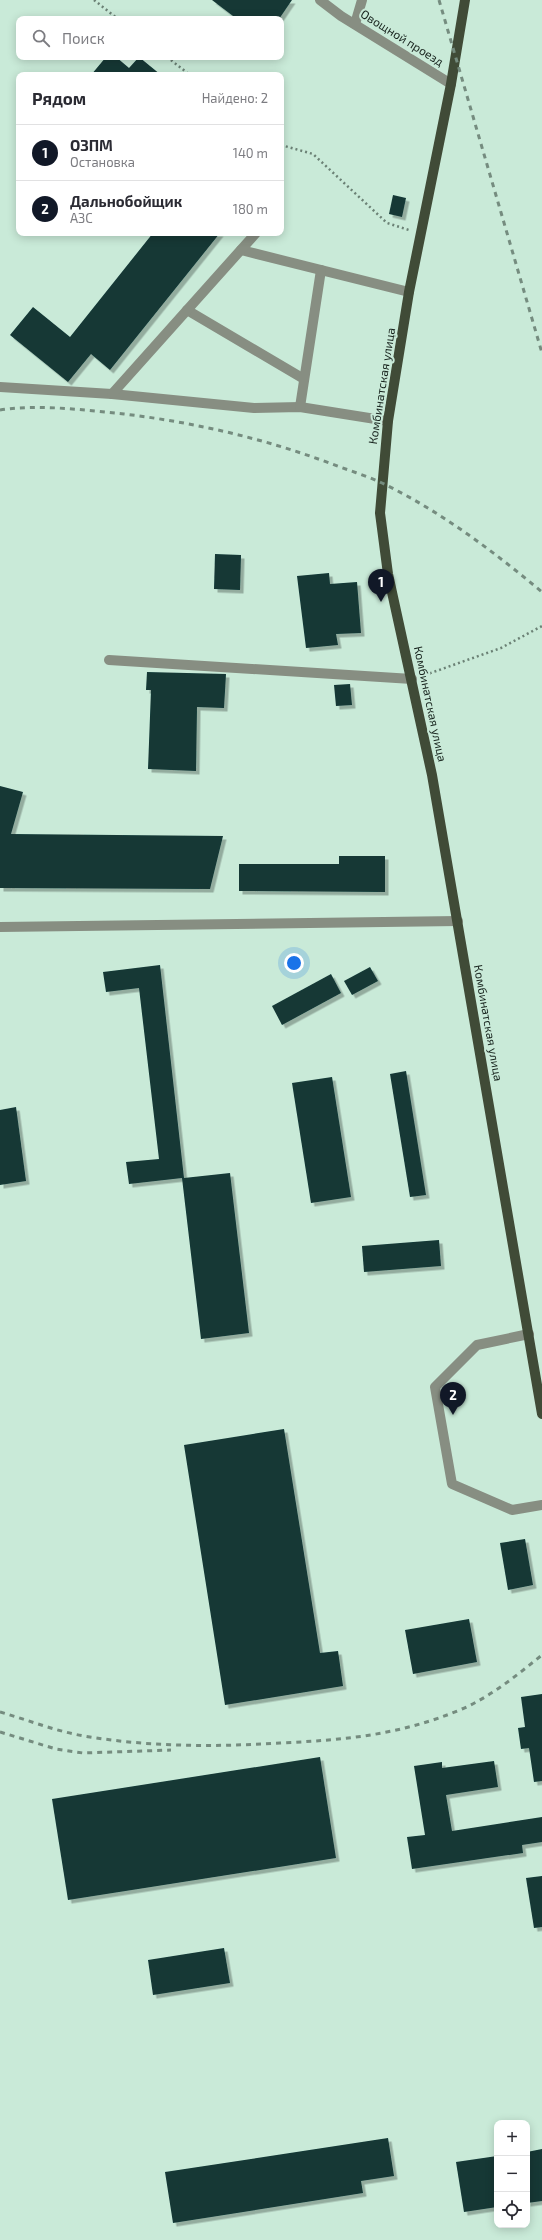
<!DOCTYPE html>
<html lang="ru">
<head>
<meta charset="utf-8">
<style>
	body { margin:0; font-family:"Exo 2",sans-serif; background:#f2f2f3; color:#2b2b33 }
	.controls { position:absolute; right:12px; bottom:12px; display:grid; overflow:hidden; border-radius:8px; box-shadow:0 2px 10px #0003 }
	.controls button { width:36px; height:36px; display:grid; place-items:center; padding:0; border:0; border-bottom:1px solid #e1e1e2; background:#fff; color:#2b2b33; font:20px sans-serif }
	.you { position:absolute; left:294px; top:963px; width:14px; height:14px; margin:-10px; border:3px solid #fff; border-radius:50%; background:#1a73e8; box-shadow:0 0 0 6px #1a73e833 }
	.badge { display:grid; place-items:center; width:26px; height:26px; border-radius:50%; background:#111827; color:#fff; font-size:13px; font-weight:700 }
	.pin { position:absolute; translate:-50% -33px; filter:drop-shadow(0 1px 2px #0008) }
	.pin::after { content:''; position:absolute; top:21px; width:14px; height:12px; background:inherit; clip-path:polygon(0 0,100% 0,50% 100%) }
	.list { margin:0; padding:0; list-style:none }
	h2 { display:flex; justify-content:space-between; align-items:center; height:52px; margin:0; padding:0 16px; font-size:17px }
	h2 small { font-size:13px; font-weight:400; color:#7c7c81 }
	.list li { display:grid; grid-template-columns:26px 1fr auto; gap:12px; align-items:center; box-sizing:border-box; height:56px; padding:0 16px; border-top:1px solid #e1e1e2 }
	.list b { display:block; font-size:15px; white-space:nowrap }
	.list p { margin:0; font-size:13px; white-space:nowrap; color:#7c7c81 }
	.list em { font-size:13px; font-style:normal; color:#7c7c81 }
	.icon { flex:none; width:22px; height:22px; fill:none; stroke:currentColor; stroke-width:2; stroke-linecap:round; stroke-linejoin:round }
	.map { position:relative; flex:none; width:542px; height:2240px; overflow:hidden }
	.search { position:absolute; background:#fff; box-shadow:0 2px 10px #0003; left:16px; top:16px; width:268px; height:44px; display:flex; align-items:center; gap:10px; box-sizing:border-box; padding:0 14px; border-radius:8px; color:#7c7c81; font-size:15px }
	.panel { position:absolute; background:#fff; box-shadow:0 2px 10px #0003; left:16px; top:72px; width:268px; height:164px; border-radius:8px }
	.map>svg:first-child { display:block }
</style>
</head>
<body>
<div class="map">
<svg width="542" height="2240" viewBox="0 0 542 2240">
	<defs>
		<filter id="shadow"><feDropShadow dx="3.5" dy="3.5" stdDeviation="0" flood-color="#0004"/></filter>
	</defs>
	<rect width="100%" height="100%" fill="#c9ead8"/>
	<g fill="#133836" filter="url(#shadow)">
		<polygon points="212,0 292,0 279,19 237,19"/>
		<polygon points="106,57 116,57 129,68 139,57 161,75 91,75"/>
		<polygon points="393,195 406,198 402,217 389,214"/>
		<polygon points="153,233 220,233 110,370 91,354 68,382 10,335 33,307 70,337"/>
		<polygon points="215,554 241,555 240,590 214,589"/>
		<polygon points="329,573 330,584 357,582 361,633 336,634 338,645 306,648 297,576"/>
		<polygon points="147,672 226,674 224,708 197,707 196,771 148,769 151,690 146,690"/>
		<polygon points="350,684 352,705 336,706 334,685"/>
		<polygon points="0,786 23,792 11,834 223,836 210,889 0,888"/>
		<polygon points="339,856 385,856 385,892 239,891 239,864 339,864"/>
		<polygon points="160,965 184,1178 230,1173 249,1333 201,1339 182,1178 129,1184 126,1162 159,1159 139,988 106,992 103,972"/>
		<polygon points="370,967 378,981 352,995 344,981"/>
		<polygon points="331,974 341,993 282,1025 272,1006"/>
		<polygon points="406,1071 426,1195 410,1197 390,1074"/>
		<polygon points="332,1077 351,1197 311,1203 292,1083"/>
		<polygon points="16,1107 26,1181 0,1185 0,1110"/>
		<polygon points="439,1240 441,1266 364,1272 362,1246"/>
		<polygon points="284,1429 320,1653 338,1651 343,1686 225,1705 184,1445"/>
		<polygon points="525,1539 533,1585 508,1590 500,1543"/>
		<polygon points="469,1619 477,1662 413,1674 405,1630"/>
		<polygon points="542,1694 542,1781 534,1782 529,1748 521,1749 518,1728 525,1727 521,1697"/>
		<polygon points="320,1757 336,1858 68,1900 52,1799"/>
		<polygon points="494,1761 498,1787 446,1795 452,1831 542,1817 542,1842 522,1845 523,1853 412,1869 407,1837 425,1835 414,1766 442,1762 442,1768"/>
		<polygon points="542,1876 542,1927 534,1928 526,1878"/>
		<polygon points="224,1948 230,1983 153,1995 148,1960"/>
		<polygon points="388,2138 394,2176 361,2181 363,2193 173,2223 165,2172"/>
		<polygon points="542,2149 542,2201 527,2203 527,2152"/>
		<polygon points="497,2156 497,2207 464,2212 456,2162"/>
	</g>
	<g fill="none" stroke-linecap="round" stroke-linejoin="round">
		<g stroke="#6b8175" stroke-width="2.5" stroke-dasharray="2 3" stroke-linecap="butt">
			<polyline points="94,0 118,19"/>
			<polyline points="167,57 190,75"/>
			<polyline points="281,145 313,154 387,223 409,230"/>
			<polyline points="425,675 501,648 542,626"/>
		</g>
		<g stroke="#878e82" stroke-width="10">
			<polyline points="320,0 341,16 451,84"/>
			<polyline points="355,24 362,0"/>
			<polyline points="241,250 409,292"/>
			<polyline points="187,310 304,379"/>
			<polyline points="0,387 112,394 254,408 300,407 388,421"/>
			<polyline points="112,394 256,233"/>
			<polyline points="300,407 321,270"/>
			<polyline points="109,660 412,679"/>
			<polyline points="0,927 458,921"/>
			<polyline points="529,1334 477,1345 435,1387 452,1484 512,1510 542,1505"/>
		</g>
		<polyline stroke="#404b37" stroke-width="10" points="465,0 451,84 409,292 388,421 380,513 388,574 432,775 542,1414"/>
		<g stroke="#758c7f" stroke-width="3" stroke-dasharray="5 5" stroke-linecap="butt">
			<polyline points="439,0 542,353"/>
			<path d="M0,410C40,404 84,410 124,414C199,423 270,440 340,467C354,472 369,477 382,483C440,511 493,551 542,592"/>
			<path d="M0,1712C28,1720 55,1731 84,1736C149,1747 214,1747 280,1743C345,1740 401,1735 462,1709C492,1696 517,1675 542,1655"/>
			<polyline points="0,1732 56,1749 83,1753 171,1750"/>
		</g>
	</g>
	<g text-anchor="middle" stroke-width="4" stroke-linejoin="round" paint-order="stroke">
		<g font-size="12" fill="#18241e" stroke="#c9ead8">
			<text transform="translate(402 38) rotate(32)" y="4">Овощной проезд</text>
			<text transform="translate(382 386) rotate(-81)" y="4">Комбинатская улица</text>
			<text transform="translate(430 704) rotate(78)" y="4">Комбинатская улица</text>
			<text transform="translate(488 1023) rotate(80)" y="4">Комбинатская улица</text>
		</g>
	</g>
</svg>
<div class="controls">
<button>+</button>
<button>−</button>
<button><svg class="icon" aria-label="locate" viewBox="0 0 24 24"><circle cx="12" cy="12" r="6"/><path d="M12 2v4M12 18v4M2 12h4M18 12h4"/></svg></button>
</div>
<div class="you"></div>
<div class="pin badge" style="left:381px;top:602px">1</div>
<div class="pin badge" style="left:453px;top:1415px">2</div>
<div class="search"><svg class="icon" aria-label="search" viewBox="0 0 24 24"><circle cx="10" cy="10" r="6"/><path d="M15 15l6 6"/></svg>Поиск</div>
<section class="panel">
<h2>Рядом<small>Найдено: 2</small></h2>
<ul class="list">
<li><span class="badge">1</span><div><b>ОЗПМ</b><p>Остановка</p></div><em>140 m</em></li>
<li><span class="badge">2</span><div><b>Дальнобойщик</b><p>АЗС</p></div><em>180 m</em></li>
</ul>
</section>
</div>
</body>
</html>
